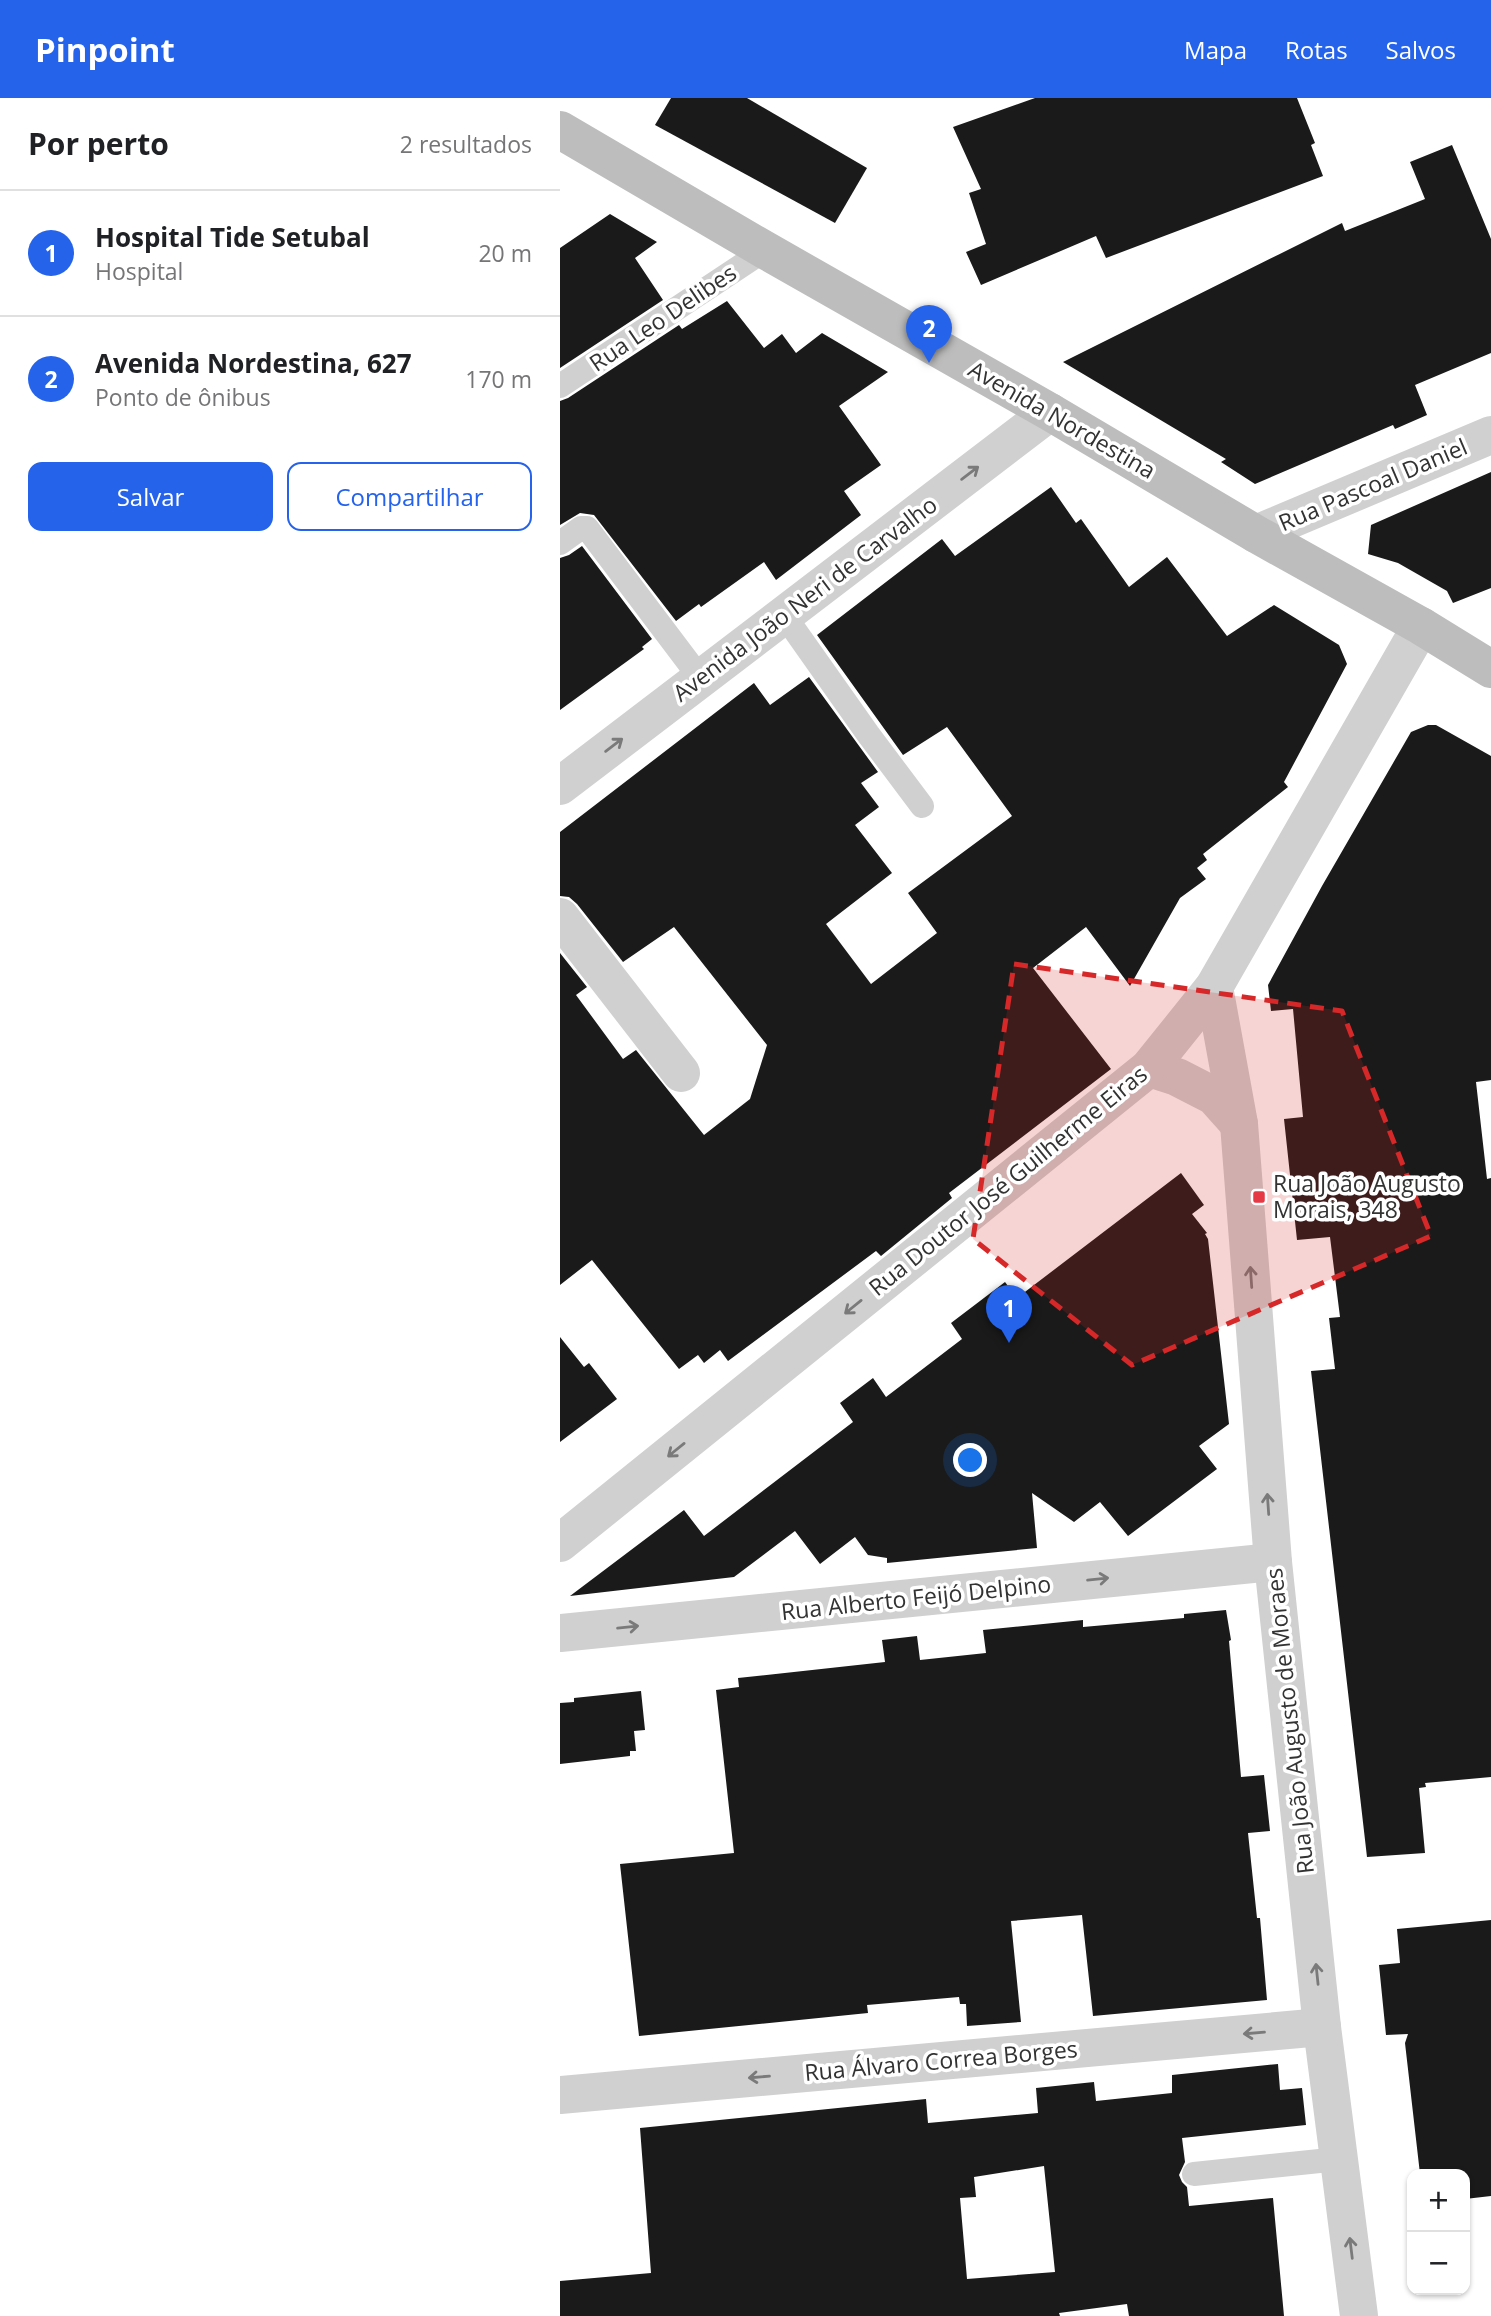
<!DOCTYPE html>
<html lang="pt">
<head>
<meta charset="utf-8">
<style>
	body { margin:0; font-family:"Open Sans",sans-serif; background:#f6f6f6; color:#202124 }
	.controls { position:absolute; right:21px; bottom:21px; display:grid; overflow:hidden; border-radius:14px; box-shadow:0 2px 5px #0004 }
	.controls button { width:63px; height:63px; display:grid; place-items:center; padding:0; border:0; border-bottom:2px solid #e0e0e0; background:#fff; color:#202124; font:35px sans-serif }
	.you { position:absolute; left:411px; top:1363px; width:24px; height:24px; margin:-18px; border:5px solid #fff; border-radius:50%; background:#1a73e8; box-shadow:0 0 0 10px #1a73e833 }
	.badge { display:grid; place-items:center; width:46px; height:46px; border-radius:50%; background:#2563eb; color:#fff; font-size:23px; font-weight:700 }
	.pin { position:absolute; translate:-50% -58px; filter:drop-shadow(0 2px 4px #0008) }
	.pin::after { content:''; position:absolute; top:37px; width:24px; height:21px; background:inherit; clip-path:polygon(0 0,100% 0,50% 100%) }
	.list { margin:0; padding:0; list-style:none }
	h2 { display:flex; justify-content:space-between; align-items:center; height:91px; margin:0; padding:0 28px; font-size:30px }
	h2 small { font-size:23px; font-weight:400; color:#757577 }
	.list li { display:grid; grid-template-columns:46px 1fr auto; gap:21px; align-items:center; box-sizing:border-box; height:126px; padding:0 28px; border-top:2px solid #e0e0e0 }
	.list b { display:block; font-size:26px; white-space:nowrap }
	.list p { margin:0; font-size:23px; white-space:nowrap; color:#757577 }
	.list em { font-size:23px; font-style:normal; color:#757577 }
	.actions { display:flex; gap:14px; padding:21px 28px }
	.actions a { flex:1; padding:16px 0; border:2px solid #2563eb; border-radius:14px; text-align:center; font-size:24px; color:#2563eb }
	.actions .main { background:#2563eb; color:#fff }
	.map { position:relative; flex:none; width:931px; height:2218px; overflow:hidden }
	header { display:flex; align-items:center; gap:42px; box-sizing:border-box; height:98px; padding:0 35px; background:#2563eb; color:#fff }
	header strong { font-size:33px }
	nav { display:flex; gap:38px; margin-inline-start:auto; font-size:24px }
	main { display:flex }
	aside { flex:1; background:#fff }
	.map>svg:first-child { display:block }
</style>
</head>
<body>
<header>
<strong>Pinpoint</strong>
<nav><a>Mapa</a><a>Rotas</a><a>Salvos</a></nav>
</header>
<main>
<aside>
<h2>Por perto<small>2 resultados</small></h2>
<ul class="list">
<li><span class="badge">1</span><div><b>Hospital Tide Setubal</b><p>Hospital</p></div><em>20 m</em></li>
<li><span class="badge">2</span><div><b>Avenida Nordestina, 627</b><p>Ponto de ônibus</p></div><em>170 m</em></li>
</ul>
<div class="actions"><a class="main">Salvar</a><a>Compartilhar</a></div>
</aside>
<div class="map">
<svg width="931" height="2218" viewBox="0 0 931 2218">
	<rect width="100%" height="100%" fill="#fff"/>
	<g fill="#1a1a1a" fill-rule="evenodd">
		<polygon points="111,0 187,0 307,70 275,125 95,27"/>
		<polygon points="475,0 737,0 755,45 751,47 763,78 546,160 536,138 421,187 406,154 426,146 409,95 421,91 393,29"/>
		<polygon points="892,47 931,141 931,255 855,287 867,317 835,331 833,327 695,386 661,364 666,361 503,264 782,125 785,133 865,101 850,64"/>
		<polygon points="50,116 97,144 75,160 103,202 0,270 0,150"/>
		<polygon points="167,203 204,250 222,236 236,255 262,235 328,274 279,308 321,367 284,393 301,417 216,482 204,464 141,509 139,506 116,523 34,417 20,415 0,427 0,303 8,300 119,227 122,231"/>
		<polygon points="931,374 931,490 893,505 887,493 838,465 808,456 811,427"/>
		<polygon points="491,389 516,425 521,421 569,489 607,459 667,538 714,507 779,547 787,566 724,684 728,689 643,756 647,762 637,770 646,781 620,800 570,888 526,829 473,870 551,971 389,1095 392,1100 321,1158 316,1153 168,1263 160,1252 144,1265 138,1257 119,1271 32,1162 0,1187 0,855 27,889 16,897 63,961 76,952 144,1037 190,1001 207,947 114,829 63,864 17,806 9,799 0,798 0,734 194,585 210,607 249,579 318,674 301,685 319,709 295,727 332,775 266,826 311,886 377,835 348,795 452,718 387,629 343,657 257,537 382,441 395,458"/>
		<polygon points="22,448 92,541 82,549 84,551 0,612 0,460 9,457"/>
		<polygon points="868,627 876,627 931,658 931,982 916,984 927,1081 931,1080 931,1679 865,1685 866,1689 859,1690 865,1755 807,1759 751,1273 775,1271 769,1220 780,1219 770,1139 737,1142 724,1021 743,1019 733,911 711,913 708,887 762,788 851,634"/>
		<polygon points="621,1075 644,1107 632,1116 647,1135 645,1136 648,1141 669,1326 639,1348 657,1371 568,1438 540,1404 514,1424 472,1395 477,1450 327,1465 327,1460 308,1457 295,1439 260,1466 235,1433 174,1479 10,1498 124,1412 144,1438 293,1324 280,1305 313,1280 326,1299 402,1241 391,1225 445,1184 457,1200"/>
		<polygon points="0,1239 24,1269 29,1265 57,1301 0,1344"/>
		<polygon points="666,1512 671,1542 669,1543 681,1679 704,1677 710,1733 688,1735 697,1820 700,1820 707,1902 533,1918 522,1817 451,1823 461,1924 407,1928 406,1906 400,1906 399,1899 307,1907 308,1915 79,1938 60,1766 174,1755 156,1592 179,1589 178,1580 325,1564 322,1542 357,1538 360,1562 426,1555 423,1532 523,1522 523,1529 624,1520 624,1516"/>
		<polygon points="81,1593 85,1632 74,1633 76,1653 70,1653 70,1658 0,1666 0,1605 14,1604 14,1600"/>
		<polygon points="931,1822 931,2098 905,2101 905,2076 860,2076 845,1945 848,1936 826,1937 819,1867 840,1865 837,1831"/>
		<path d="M718,1966L720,1992L742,1990L746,2027L622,2040L625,2064L619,2077L622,2084L627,2089L629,2108L713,2100L724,2218H569L567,2206L499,2215L500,2218H0V2183L91,2175L80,2030L366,2001L368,2025L478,2015L476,1990L534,1984L536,2003L612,1995V1977ZM484,2068L495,2174L407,2181L400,2100L416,2099L414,2079Z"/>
	</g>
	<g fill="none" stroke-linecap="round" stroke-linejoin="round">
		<g stroke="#d0d0d0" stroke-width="24">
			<polyline points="0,288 205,152"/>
			<polyline points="0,445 21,430 27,430 141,581"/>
			<polyline points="224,517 308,636 362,708"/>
			<polyline points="634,2076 779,2061"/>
		</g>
		<g stroke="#d0d0d0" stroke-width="38">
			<polyline points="696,436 931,337"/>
			<polyline points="0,688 490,314"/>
			<polyline points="0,819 121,975"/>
			<polyline points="654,889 679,1026 713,1464 762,1929 799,2218"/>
			<polyline points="589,970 617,979 654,998 679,1026"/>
			<polyline points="0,1445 589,970 654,889 861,528"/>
			<polyline points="0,1535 713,1464"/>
			<polyline points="0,1997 762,1929"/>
		</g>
		<polyline stroke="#bdbdbd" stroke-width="38" points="0,32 205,152 490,314 696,436 861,528 931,571"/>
	</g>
	<defs><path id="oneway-shaft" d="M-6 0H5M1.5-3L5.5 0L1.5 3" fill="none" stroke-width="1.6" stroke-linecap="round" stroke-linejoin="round" transform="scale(1.75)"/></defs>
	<g stroke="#7a7a7a">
		<use href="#oneway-shaft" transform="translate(410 375) rotate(-37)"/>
		<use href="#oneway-shaft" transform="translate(54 647) rotate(-37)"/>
		<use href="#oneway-shaft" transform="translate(691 1179) rotate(-94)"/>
		<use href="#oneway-shaft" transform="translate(293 1209) rotate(141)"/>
		<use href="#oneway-shaft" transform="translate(116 1352) rotate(141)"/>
		<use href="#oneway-shaft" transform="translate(708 1406) rotate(-94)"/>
		<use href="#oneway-shaft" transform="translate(538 1481) rotate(-6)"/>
		<use href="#oneway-shaft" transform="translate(68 1529) rotate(-6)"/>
		<use href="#oneway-shaft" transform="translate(757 1876) rotate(-96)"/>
		<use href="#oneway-shaft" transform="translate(694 1935) rotate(175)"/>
		<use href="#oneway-shaft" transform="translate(199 1979) rotate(175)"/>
		<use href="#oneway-shaft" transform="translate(791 2150) rotate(-97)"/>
	</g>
	<path fill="#d62828" fill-opacity="0.2" stroke="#d62828" stroke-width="5" stroke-dasharray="14 9" stroke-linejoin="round" d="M454,866L782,913L871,1138L572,1267L413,1141Z"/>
	<rect fill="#e63946" stroke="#fff" stroke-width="2.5" x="692" y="1092" width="14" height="14" rx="3.5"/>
	<g text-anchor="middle" stroke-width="7" stroke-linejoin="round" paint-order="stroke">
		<g font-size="23" fill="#333" stroke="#fff">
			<text transform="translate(103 220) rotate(-34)" y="8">Rua Leo Delibes</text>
			<text transform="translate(502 322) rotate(30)" y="8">Avenida Nordestina</text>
			<text transform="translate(813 387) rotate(-23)" y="8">Rua Pascoal Daniel</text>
			<text transform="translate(245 501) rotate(-37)" y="8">Avenida João Neri de Carvalho</text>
			<text transform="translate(448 1083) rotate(-39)" y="8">Rua Doutor José Guilherme Eiras</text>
			<text transform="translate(356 1500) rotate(-6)" y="8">Rua Alberto Feijó Delpino</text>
			<text transform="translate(730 1623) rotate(-96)" y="8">Rua João Augusto de Moraes</text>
			<text transform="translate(381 1963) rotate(-5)" y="8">Rua Álvaro Correa Borges</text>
		</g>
		<g font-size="23" fill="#333" stroke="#fff" text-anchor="start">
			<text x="713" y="1094">Rua João Augusto<tspan x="713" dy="26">Morais, 348</tspan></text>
		</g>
	</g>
</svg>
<div class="controls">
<button>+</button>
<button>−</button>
</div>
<div class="you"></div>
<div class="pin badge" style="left:449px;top:1245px">1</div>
<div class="pin badge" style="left:369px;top:265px">2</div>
</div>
</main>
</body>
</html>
